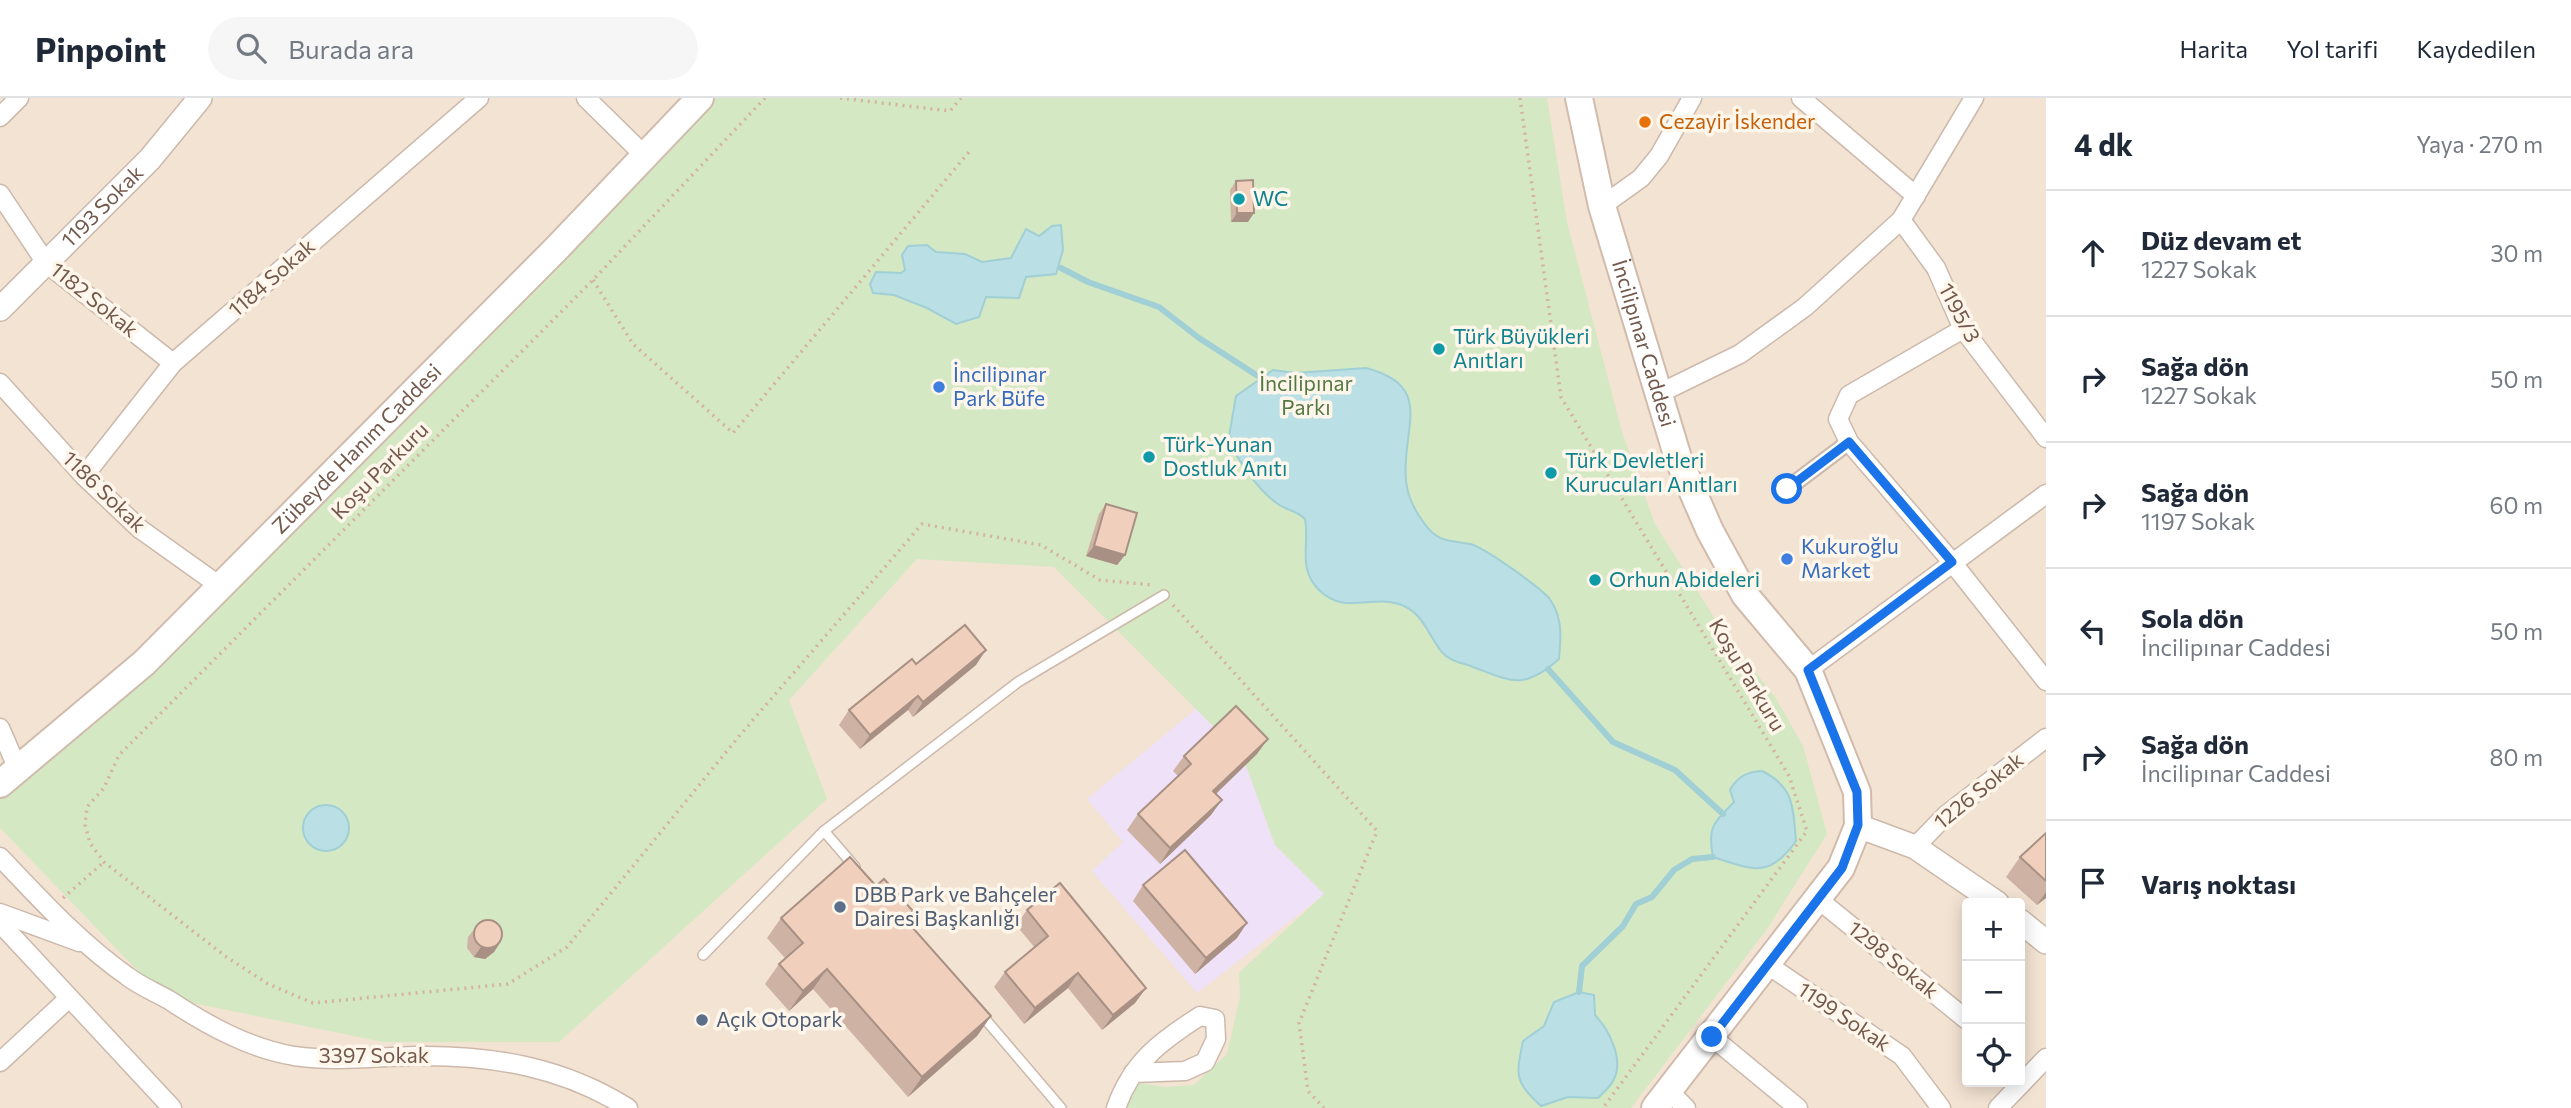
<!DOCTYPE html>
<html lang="tr">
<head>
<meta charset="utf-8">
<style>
	body { margin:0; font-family:Commissioner,sans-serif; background:#f6f6f7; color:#1f2937 }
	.controls { position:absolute; right:21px; bottom:21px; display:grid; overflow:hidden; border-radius:7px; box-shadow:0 4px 18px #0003 }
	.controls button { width:63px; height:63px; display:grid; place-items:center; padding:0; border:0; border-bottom:2px solid #e0e1e3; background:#fff; color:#1f2937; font:35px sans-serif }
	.stop { position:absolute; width:21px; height:21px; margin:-16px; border:5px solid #1a73e8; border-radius:50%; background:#fff }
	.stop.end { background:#1a73e8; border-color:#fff; box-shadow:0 2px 7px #0008 }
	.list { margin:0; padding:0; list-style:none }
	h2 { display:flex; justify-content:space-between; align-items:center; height:91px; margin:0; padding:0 28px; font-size:30px }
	h2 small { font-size:23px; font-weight:400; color:#747a83 }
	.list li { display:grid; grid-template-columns:46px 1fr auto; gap:21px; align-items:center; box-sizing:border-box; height:126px; padding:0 28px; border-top:2px solid #e0e1e3 }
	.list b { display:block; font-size:26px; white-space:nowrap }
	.list p { margin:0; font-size:23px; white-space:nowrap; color:#747a83 }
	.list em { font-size:23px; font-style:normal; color:#747a83 }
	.icon { flex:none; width:38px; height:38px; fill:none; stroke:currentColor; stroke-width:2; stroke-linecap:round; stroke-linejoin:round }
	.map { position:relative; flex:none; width:2046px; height:1010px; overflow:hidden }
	header { display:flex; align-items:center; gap:42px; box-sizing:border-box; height:98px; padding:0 35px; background:#fff; border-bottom:2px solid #e0e1e3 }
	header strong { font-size:33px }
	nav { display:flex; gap:38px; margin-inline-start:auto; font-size:24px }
	.search { width:490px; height:63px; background:#f6f6f7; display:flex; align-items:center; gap:18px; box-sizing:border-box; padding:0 24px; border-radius:38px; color:#747a83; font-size:26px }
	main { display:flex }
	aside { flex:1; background:#fff }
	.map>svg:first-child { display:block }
</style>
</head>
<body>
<header>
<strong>Pinpoint</strong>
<div class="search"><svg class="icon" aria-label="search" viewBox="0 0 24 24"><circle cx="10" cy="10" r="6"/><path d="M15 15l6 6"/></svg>Burada ara</div>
<nav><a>Harita</a><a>Yol tarifi</a><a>Kaydedilen</a></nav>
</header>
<main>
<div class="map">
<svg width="2046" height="1010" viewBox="0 0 2046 1010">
	<rect width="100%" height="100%" fill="#fbf2e4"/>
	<path fill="#f3e3d3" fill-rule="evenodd" d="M0,0H2046V1010H0ZM1967,805H2020V984H1967Z"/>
	<polygon fill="#efe1f8" points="1196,611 1242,657 1275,747 1325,796 1197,895 1092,773 1123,744 1087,701"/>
	<polygon fill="#d4e8c3" points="710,0 1547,0 1567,124 1622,334 1655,426 1717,524 1777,602 1803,648 1827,736 1767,831 1631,1010 1120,1010 1138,985 1165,989 1194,987 1227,956 1240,899 1239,875 1324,796 1275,747 1242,657 1054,469 917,461 789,602 827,701 559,944 383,944 163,899 0,730 0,686"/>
	<g fill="#badfe4" stroke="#a0cfd5" stroke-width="2">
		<polygon points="1061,127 1063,152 1056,176 1026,179 1019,200 986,199 979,219 956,226 927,210 894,197 873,195 870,186 876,174 901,175 905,172 902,157 908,148 927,147 936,154 965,156 982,164 1011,160 1026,131 1039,138 1052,128"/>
		<path d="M1366,270C1436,288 1401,331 1406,382C1407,397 1415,413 1424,425C1438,445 1450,442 1470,446C1484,449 1538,488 1549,500C1552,504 1557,513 1558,519C1562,532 1560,547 1559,561C1524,592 1513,584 1473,569C1461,564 1450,564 1441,553C1427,535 1423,514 1399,506C1371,497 1344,517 1319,492C1297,470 1310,447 1305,421C1297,413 1290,413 1281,408C1258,394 1242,366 1228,344L1236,298L1273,272L1296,275Z"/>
		<path d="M1762,673C1795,689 1793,711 1796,743C1769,781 1753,772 1713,759C1707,728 1714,725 1734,704L1730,692C1738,678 1747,674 1762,673Z"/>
		<circle cx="326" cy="730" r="23"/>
		<path d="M1579,894L1594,897L1595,917C1609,932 1625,962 1613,983C1610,989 1603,995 1598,1000L1568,999L1541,1008C1514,983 1516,978 1523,943L1544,928L1554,904Z"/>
	</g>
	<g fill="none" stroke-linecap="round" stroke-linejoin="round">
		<g stroke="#a0cfd5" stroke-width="6">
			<polyline points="1061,170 1088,184 1159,209 1199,240 1261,280"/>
			<polyline points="1548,571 1613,644 1675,672 1723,716"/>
			<polyline points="1579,894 1582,868 1623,828 1636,806 1652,799 1674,772 1692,761 1713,759"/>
		</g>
		<g stroke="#ccb9ab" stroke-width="12">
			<g id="service">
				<polyline points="824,733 1018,584 1164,497"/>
				<polyline points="703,857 824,733 855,769"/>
				<polyline points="980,915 1061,1010"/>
			</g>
		</g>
		<g stroke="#ccb9ab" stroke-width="18">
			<polyline id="pedestrian" points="1787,391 1849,344"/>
		</g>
		<g stroke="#ccb9ab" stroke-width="21">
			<g id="minor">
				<polyline points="586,0 646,59"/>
				<polyline points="1801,0 1916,98"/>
				<polyline points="0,19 19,0"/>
				<polyline points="0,96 46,165 173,265"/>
				<polyline points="1602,108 1641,80 1659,58 1692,0"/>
				<polyline points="1901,122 1936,170 1963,231 2046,340"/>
				<polyline points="1963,231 1849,297 1838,321 1849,344 1952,464 2046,583"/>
				<polyline points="0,285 84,378 140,431 220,488"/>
				<polyline points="1658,296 1740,256 1805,209 1901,122 1974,0"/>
				<polyline points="84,378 173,265 479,0"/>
				<polyline points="1808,572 2046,396"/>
				<polyline points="0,630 17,669"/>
				<polyline points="1915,749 1946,717 2046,640"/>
				<path d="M0,759C40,801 80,845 127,878C140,888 155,894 169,902C207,927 248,950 294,958C334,964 375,959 416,958C492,957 563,969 628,1010"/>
				<polyline points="1819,802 1967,922"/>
				<polyline points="0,815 79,844"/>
				<polyline points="0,825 172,1010"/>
				<polyline points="1768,867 1902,958 1941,1010"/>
				<polyline points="1712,939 1798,1010"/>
				<polyline points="0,964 69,900"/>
				<polyline points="1668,992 1686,1010"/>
				<path d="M1116,1010C1132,964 1161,943 1200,918L1215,921L1216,941L1205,964L1185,973L1133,975"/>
				<polyline points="1998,1010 2046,960"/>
			</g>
		</g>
		<g stroke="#ccb9ab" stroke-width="26">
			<g id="tertiary">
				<path id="s1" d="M0,211L150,61L200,0"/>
				<polyline points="1858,728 1915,749 1997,805"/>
				<polyline points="2020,823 2046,844"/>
			</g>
		</g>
		<g stroke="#d1bbac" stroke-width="30">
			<g id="secondary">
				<path id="s2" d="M1579,0L1602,108L1678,360L1710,433L1745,497L1808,572L1857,694L1858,728L1841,770L1655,1010"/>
				<path id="s3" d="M0,686L144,565L558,149L700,0"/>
			</g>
		</g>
		<g stroke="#d4b3a0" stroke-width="3.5" stroke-dasharray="2 5" stroke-linecap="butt">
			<polyline points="765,0 593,182 119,657 104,690 87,709 85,727 90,745 104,764 225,858 268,886 313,905 508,886 567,849 740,637 922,426 1041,447 1100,482 1153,487"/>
			<polyline points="840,0 950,13 961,0"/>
			<polyline points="1520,0 1561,299 1789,678 1807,733 1603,1010"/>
			<polyline points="593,182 633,246 733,335 969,54"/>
			<polyline points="1173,507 1377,733 1299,925 1308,993 1324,1010"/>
			<polyline points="63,800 104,764"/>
		</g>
		<use href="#service" stroke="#fff" stroke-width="9"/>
		<use href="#pedestrian" stroke="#fff" stroke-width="14"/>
		<use href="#minor" stroke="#fff" stroke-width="18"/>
		<use href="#tertiary" stroke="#fff" stroke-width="23"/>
		<use href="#secondary" stroke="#fff" stroke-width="26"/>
	</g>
	<g fill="#ceb2a3">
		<polygon points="1236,83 1248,124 1231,124 1230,92"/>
		<polygon points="1106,406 1125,457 1117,467 1086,458 1099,416"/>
		<polygon points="916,566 976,567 913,619 908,612 860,651 839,627 849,612"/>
		<polygon points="1257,656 1216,696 1211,717 1160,766 1127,732 1138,716 1178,678 1173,673 1184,658"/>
		<polygon points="2046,735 2046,800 2037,807 2006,779 2020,759"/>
		<polygon points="1143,787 1237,840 1195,876 1133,803"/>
		<polygon points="876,788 913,813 906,822 991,918 977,938 908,999 813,891 789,913 765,886 779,866 785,860 767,840 781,820"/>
		<polygon points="1027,812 1146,890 1135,905 1102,932 1068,890 1024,926 994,889 1005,874 1035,850 1016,827"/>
		<polygon points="476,829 501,843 494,854 485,861 474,859 467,850 468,839"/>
	</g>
	<g fill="#a89184">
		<polygon points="1237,115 1254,115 1248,124 1231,124"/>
		<polygon points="1094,448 1125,457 1117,467 1086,458"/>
		<polygon points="986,552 976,567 913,619 923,604"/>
		<polygon points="918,598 908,612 860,651 870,637"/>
		<polygon points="1268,641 1257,656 1203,708 1213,693"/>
		<polygon points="1222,702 1211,717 1160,766 1170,750"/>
		<polygon points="2046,794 2046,800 2037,807"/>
		<polygon points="1247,825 1237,840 1195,876 1206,860"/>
		<polygon points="501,843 494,854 485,861 474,859 481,849"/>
		<polygon points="827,871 813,891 789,913 803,893"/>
		<polygon points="1078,875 1068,890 1024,926 1035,910"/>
		<polygon points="1146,890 1135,905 1102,932 1113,917"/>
		<polygon points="991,918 977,938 908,999 922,979"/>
	</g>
	<g fill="#f0cfbd" stroke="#a89184" stroke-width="2">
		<polygon points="1253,82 1254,115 1237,115 1236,83"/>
		<polygon points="1106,406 1137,415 1125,457 1094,448"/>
		<polygon points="965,527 986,552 923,604 918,598 870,637 849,612 912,561 916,566"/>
		<polygon points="1236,608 1268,641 1213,693 1222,702 1170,750 1138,716 1191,666 1184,658"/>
		<polygon points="2046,735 2046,783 2020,759"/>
		<polygon points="1185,752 1247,825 1206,860 1143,787"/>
		<polygon points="850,759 876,788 884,781 913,813 904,820 991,918 922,979 827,871 803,893 779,866 803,845 781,820"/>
		<polygon points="1060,785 1146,890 1113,917 1078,875 1035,910 1005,874 1048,838 1027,812"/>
		<circle cx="488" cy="836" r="14"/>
	</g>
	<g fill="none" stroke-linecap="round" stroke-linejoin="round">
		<polyline stroke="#1a73e8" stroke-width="9" points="1712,939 1842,770 1858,727 1857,694 1808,572 1952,464 1849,344 1787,391"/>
	</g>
	<circle fill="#e8710a" stroke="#fef6ea" stroke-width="2.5" cx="1645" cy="24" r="7"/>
	<g fill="#0f9aa8" stroke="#fef6ea" stroke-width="2.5">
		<circle cx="1239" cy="101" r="7"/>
		<circle cx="1439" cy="251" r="7"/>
		<circle cx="1149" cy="359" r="7"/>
		<circle cx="1551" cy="375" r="7"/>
		<circle cx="1595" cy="482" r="7"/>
	</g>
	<g fill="#3f7fe0" stroke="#fef6ea" stroke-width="2.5">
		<circle cx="939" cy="289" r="7"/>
		<circle cx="1787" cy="461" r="7"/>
	</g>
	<g fill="#5c6f8a" stroke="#fef6ea" stroke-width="2.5">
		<circle cx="840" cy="809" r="7"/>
		<circle cx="702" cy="922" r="7"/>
	</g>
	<g text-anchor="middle" stroke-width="7" stroke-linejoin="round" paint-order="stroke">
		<g font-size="21" fill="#c56008" stroke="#fef6ea" text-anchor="start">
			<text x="1659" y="31">Cezayir İskender</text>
		</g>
		<g font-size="21" fill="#0d838f" stroke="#fef6ea" text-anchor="start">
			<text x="1253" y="108">WC</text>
			<text x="1453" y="246">Türk Büyükleri<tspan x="1453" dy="24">Anıtları</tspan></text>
			<text x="1163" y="354">Türk-Yunan<tspan x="1163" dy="24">Dostluk Anıtı</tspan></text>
			<text x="1565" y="370">Türk Devletleri<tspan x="1565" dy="24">Kurucuları Anıtları</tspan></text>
			<text x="1609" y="489">Orhun Abideleri</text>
		</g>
		<g font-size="21" fill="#73584b" stroke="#fef6ea">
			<text dy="7" stroke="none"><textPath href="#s1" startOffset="145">1193 Sokak</textPath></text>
			<text transform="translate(272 180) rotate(-41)" y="7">1184 Sokak</text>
			<text transform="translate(94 202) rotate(39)" y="7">1182 Sokak</text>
			<text transform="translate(1959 215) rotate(62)" y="7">1195/3</text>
			<text dy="7" stroke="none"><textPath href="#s2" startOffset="254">İncilipınar Caddesi</textPath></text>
			<text dy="7" stroke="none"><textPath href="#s3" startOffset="490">Zübeyde Hanım Caddesi</textPath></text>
			<text transform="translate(380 373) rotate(-45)" y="7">Koşu Parkuru</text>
			<text transform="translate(104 394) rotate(44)" y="7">1186 Sokak</text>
			<text transform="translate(1747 577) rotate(59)" y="7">Koşu Parkuru</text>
			<text transform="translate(1979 693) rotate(-39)" y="7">1226 Sokak</text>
			<text transform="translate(1893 862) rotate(39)" y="7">1298 Sokak</text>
			<text transform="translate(1844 919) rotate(34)" y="7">1199 Sokak</text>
			<text x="374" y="965">3397 Sokak</text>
		</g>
		<g font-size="21" fill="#366cbe" stroke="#fef6ea" text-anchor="start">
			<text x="953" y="284">İncilipınar<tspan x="953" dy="24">Park Büfe</tspan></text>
			<text x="1801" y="456">Kukuroğlu<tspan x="1801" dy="24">Market</tspan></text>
		</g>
		<g font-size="21" fill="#547843" stroke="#fef6ea">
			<text x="1306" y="293">İncilipınar<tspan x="1306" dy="24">Parkı</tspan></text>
		</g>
		<g font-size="21" fill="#4e5e75" stroke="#fef6ea" text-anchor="start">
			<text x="854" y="804">DBB Park ve Bahçeler<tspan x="854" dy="24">Dairesi Başkanlığı</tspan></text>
			<text x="716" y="929">Açık Otopark</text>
		</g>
	</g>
</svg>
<div class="controls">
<button>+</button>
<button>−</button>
<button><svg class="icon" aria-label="locate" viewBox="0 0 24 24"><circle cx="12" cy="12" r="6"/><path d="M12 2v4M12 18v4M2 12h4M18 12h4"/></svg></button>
</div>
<div class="stop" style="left:1787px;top:391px"></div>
<div class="stop end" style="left:1712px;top:939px"></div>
</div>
<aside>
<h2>4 dk<small>Yaya · 270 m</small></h2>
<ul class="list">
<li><svg class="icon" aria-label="ahead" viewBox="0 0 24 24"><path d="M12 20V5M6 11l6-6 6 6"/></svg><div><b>Düz devam et</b><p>1227 Sokak</p></div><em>30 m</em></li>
<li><svg class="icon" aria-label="right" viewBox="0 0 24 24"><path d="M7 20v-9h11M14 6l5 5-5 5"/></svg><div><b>Sağa dön</b><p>1227 Sokak</p></div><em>50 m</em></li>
<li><svg class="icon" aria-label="right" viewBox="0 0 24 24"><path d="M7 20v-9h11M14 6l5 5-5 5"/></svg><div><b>Sağa dön</b><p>1197 Sokak</p></div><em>60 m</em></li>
<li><svg class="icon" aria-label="left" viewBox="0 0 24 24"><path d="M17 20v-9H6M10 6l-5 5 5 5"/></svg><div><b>Sola dön</b><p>İncilipınar Caddesi</p></div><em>50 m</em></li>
<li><svg class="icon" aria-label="right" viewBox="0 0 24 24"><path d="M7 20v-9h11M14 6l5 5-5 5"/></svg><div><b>Sağa dön</b><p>İncilipınar Caddesi</p></div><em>80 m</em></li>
<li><svg class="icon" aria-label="arrive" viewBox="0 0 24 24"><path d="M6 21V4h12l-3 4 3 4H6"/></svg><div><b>Varış noktası</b></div></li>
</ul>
</aside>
</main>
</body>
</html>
